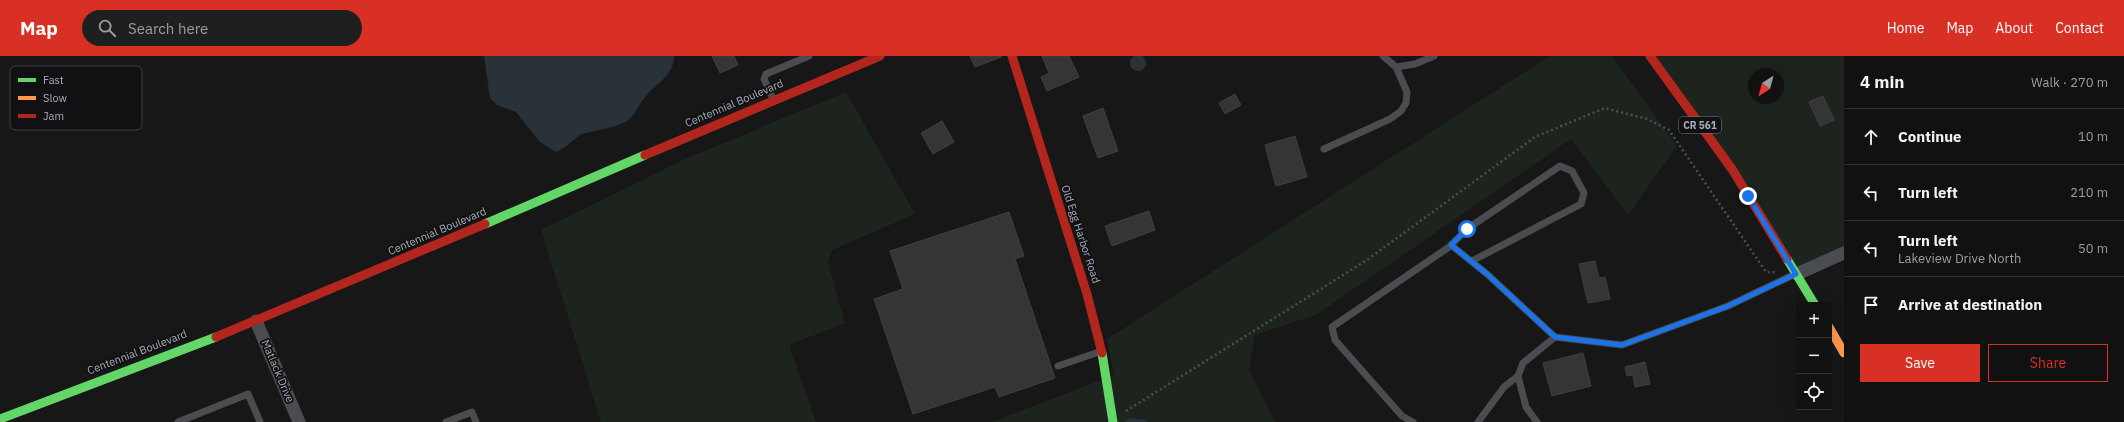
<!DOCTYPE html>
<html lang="en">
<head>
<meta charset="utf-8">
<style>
	body { margin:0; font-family:"IBM Plex Sans",sans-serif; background:#1e1f1f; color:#f1f3f6 }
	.controls { position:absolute; right:12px; bottom:12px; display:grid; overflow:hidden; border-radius:0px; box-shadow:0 4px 16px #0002 }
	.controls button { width:36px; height:36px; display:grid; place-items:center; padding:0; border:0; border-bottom:1px solid #303131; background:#111; color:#f1f3f6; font:20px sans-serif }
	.compass { position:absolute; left:1748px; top:12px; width:36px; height:36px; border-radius:50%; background:#111; box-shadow:0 4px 16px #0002; rotate:216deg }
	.stop { position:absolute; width:12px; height:12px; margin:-9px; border:3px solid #1a73e8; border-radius:50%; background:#fff }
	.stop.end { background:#1a73e8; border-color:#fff; box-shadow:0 1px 4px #0008 }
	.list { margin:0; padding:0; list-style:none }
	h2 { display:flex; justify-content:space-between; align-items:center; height:52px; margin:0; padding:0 16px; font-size:17px }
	h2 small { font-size:13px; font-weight:400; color:#9c9d9f }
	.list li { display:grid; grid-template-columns:26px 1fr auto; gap:12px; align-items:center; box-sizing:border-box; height:56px; padding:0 16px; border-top:1px solid #303131 }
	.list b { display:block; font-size:15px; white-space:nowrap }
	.list p { margin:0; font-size:13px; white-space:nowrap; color:#9c9d9f }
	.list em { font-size:13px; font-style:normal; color:#9c9d9f }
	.actions { display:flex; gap:8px; padding:12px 16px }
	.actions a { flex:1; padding:9px 0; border:1px solid #d93025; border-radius:0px; text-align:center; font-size:14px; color:#d93025 }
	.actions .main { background:#d93025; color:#fff }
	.icon { flex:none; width:22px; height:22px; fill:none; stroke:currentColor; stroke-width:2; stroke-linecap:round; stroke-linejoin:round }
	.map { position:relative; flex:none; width:1844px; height:366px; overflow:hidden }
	header { display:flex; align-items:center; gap:24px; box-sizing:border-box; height:56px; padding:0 20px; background:#d93025; color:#fff }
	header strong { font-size:19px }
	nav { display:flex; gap:22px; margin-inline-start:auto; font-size:14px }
	.search { width:280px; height:36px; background:#1e1f1f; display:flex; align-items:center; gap:10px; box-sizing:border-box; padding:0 14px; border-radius:22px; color:#9c9d9f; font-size:15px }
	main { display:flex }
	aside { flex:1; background:#111 }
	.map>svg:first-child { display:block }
</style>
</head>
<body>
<header>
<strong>Map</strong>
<div class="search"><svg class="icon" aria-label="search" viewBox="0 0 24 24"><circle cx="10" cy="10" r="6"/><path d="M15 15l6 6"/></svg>Search here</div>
<nav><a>Home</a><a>Map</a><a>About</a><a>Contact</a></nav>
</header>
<main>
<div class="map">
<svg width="1844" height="366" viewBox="0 0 1844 366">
	<rect width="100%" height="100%" fill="#171717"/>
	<g fill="#1d241e" fill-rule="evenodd">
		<polygon points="1550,0 1612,0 1677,90 1628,159 1571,83 1316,259 1255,279 1249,314 1275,366 992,366 1114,319 1107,283"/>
		<path d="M1648,0H1844V197L1797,218ZM1754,18H1778V42H1754Z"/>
		<polygon points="846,36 915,158 832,194 828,207 845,267 789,289 816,366 601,366 541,174 683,104"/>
	</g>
	<g fill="#2a3239">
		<circle cx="1138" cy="7" r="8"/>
		<path d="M484,0H674C674,19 658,26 647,39C638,48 636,61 623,67C611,73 595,74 582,78C575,81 568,91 556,96L540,86L516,56L497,49L490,42Z"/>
	</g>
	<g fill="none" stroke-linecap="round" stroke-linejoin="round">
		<polyline stroke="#2a3239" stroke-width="4" points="1127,366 1130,364 1145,366"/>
	</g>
	<g fill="#353536" stroke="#3f4043">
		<polygon points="712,0 734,0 738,9 720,17"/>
		<polygon points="970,0 1001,0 1001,1 975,11"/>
		<polygon points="1042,0 1069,0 1079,21 1047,35 1041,21 1049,17"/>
		<polygon points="1235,38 1241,49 1225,58 1219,47"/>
		<polygon points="1823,40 1834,64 1820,70 1809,46"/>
		<polygon points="1103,52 1118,95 1098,102 1083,60"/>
		<polygon points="942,65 954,86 933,98 921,77"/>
		<polygon points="1295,80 1307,121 1276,130 1265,89"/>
		<polygon points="1149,155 1155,174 1112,190 1105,170"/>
		<polygon points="1009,156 1024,200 1015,203 1055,322 999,341 995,331 913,358 874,243 903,233 890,195"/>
		<polygon points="1595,205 1599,222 1605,221 1610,243 1588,247 1579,208"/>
		<polygon points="1583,297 1591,330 1552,340 1543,307"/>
		<polygon points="1645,306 1650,328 1635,331 1633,319 1627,320 1625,311"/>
	</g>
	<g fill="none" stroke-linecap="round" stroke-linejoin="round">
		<polyline stroke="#4d4e52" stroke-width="2.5" stroke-dasharray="2 3" stroke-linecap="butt" points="1126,355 1367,204 1535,81 1605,52 1647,63 1669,74 1766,216 1775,216"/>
		<g stroke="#4b4c50" stroke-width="7">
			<polyline points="1383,0 1396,11 1415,8 1434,0"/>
			<polyline points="773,43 764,23 766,18 809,0"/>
			<polyline points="1324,93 1390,63 1401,55 1406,47 1407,36 1396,11"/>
			<polyline points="1451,189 1487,218 1555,281 1622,289 1728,250 1795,218"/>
			<polyline points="1058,310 1102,295"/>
			<polyline points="1518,320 1526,351 1537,366"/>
			<polyline points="178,366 248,338 260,366"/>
			<polyline points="446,366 472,356 476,366"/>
			<polyline points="1413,366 1402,360 1335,284 1332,271 1449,191 1467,173 1560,110 1572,115 1584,137 1581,148 1472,205"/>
			<polyline points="1478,366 1504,331 1518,320 1523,307 1555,281"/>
		</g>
		<g stroke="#4b4c50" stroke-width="13">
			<polyline points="1797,218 1844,197"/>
			<polyline points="256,265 299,366"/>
		</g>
		<g stroke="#63d668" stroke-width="9">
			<polyline points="485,168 645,99"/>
			<polyline points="1787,203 1815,249"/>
			<polyline points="1102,297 1113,366"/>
			<polyline points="0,363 216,281"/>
		</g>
		<polyline stroke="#ff974d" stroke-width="9" points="1829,271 1844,297"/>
		<g stroke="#b3261e" stroke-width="9">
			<polyline points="1012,0 1087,238 1102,297"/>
			<polyline points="1650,0 1732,113 1787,203"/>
			<polyline points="645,99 880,0"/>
			<polyline points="216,281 485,168"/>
		</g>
	</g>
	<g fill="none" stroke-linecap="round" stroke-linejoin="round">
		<polyline stroke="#1a73e8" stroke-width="5" points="1467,173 1451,189 1487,218 1555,281 1622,289 1728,250 1796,218 1748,140"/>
	</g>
	<g text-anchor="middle" stroke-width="3.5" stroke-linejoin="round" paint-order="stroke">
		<rect fill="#111113" stroke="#7b7e86" stroke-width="1" x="1679" y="61" width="42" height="16" rx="3"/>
		<g font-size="10" font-weight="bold" fill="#a8adb8">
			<text x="1700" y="73">CR 561</text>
		</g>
		<g font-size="11" fill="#a8adb8" stroke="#111113">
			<text transform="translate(734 47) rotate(-23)" y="4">Centennial Boulevard</text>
			<text transform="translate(437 175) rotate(-23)" y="4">Centennial Boulevard</text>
			<text transform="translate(1081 178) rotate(72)" y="4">Old Egg Harbor Road</text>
			<text transform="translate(137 296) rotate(-21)" y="4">Centennial Boulevard</text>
			<text transform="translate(278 315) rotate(67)" y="4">Matlack Drive</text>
		</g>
	</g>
	<rect x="10" y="10" width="132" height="64" rx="6" fill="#111113" stroke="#3e4045" stroke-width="1"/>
	<rect x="18" y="22" width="18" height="4" fill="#63d668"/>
	<rect x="18" y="40" width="18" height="4" fill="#ff974d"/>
	<rect x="18" y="58" width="18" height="4" fill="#b3261e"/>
	<g font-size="11" fill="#a8adb8">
		<text x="43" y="28">Fast</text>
		<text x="43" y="46">Slow</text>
		<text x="43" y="64">Jam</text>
	</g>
</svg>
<div class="controls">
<button>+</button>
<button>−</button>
<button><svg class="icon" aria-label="locate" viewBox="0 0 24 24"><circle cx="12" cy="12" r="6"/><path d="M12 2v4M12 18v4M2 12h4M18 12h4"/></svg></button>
</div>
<svg class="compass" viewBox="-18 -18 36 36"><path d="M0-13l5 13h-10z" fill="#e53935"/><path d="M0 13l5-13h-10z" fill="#9c9d9f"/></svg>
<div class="stop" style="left:1467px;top:173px"></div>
<div class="stop end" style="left:1748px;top:140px"></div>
</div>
<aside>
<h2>4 min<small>Walk · 270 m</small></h2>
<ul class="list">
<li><svg class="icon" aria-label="ahead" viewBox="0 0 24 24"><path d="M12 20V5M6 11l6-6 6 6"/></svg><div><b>Continue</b></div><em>10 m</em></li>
<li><svg class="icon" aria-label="left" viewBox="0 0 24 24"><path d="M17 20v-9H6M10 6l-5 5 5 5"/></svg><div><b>Turn left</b></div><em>210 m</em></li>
<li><svg class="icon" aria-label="left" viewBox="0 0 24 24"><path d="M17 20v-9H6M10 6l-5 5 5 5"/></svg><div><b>Turn left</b><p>Lakeview Drive North</p></div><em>50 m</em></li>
<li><svg class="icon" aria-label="arrive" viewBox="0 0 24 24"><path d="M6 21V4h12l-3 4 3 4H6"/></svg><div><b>Arrive at destination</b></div></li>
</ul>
<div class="actions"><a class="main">Save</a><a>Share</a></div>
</aside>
</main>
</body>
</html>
